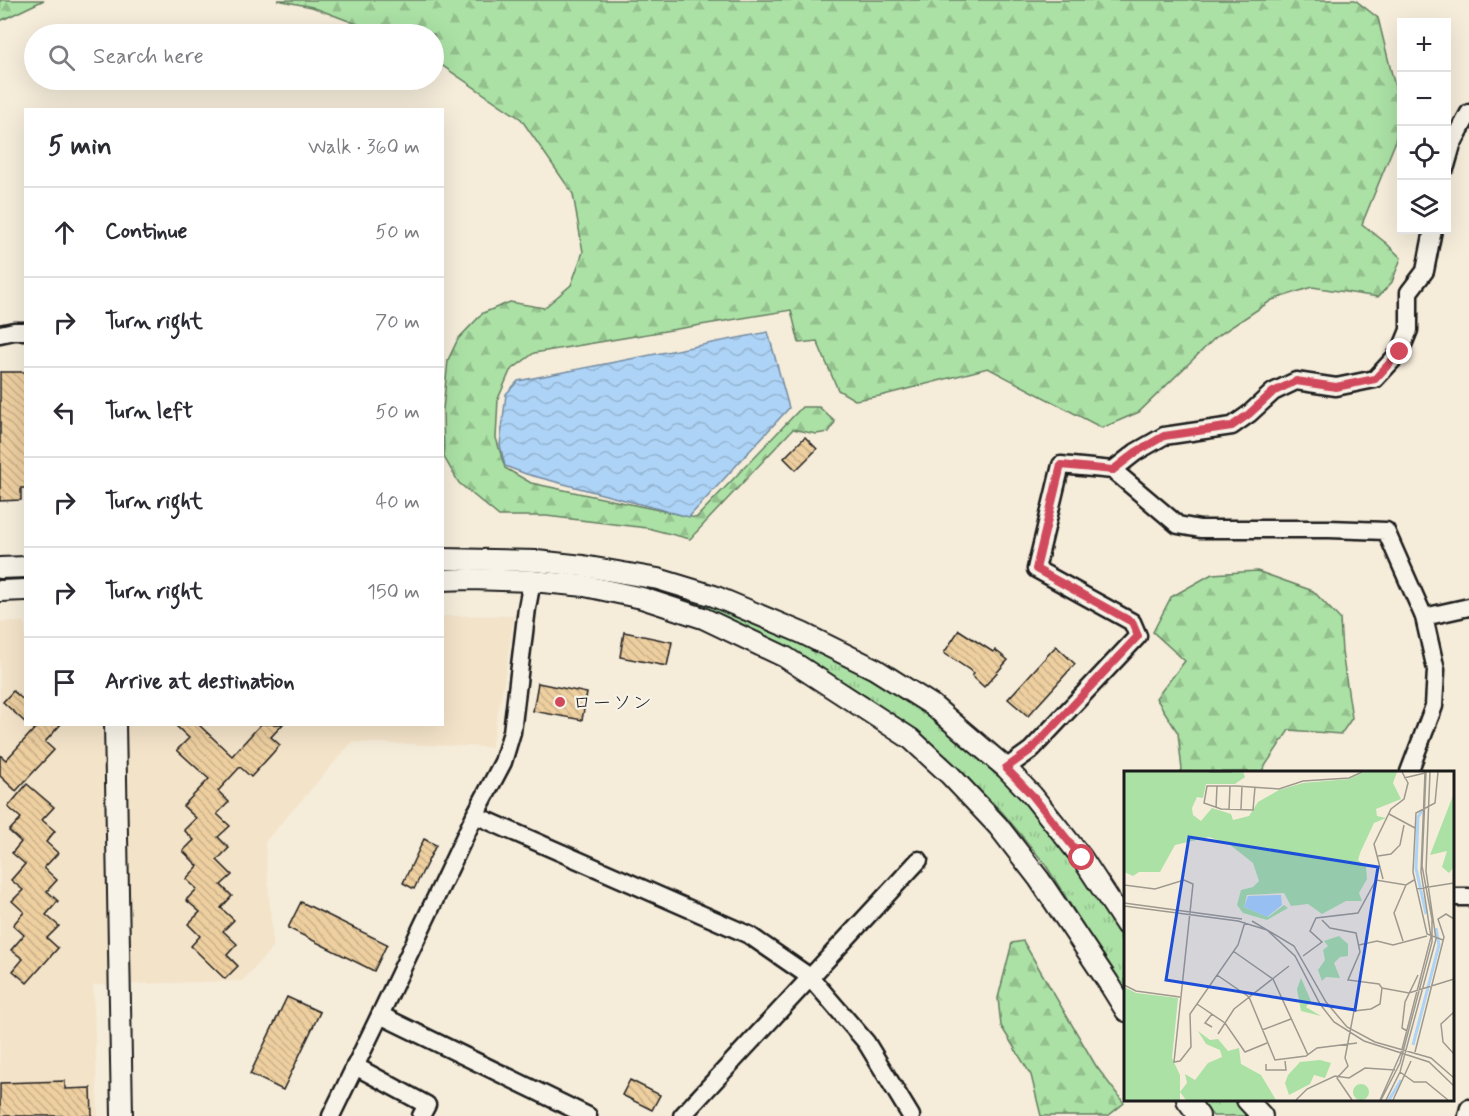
<!DOCTYPE html>
<html lang="en">
<head>
<meta charset="utf-8">
<style>
	body { margin:0; font-family:Mynerve,"Klee One",sans-serif; background:#f2f2f3; color:#2b2b33 }
	.controls { position:absolute; right:18px; top:18px; display:grid; overflow:hidden; border-radius:0px; box-shadow:0 6px 24px #0002 }
	.controls button { width:54px; height:54px; display:grid; place-items:center; padding:0; border:0; border-bottom:2px solid #e1e1e2; background:#fff; color:#2b2b33; font:30px sans-serif }
	.stop { position:absolute; width:18px; height:18px; margin:-14px; border:4px solid #d1495b; border-radius:50%; background:#fff }
	.stop.end { background:#d1495b; border-color:#fff; box-shadow:0 2px 6px #0008 }
	.list { margin:0; padding:0; list-style:none }
	h2 { display:flex; justify-content:space-between; align-items:center; height:78px; margin:0; padding:0 24px; font-size:26px }
	h2 small { font-size:20px; font-weight:400; color:#7c7c81 }
	.list li { display:grid; grid-template-columns:39px 1fr auto; gap:18px; align-items:center; box-sizing:border-box; height:90px; padding:0 24px; border-top:2px solid #e1e1e2 }
	.list b { display:block; font-size:22px; white-space:nowrap }
	.list em { font-size:20px; font-style:normal; color:#7c7c81 }
	.icon { flex:none; width:33px; height:33px; fill:none; stroke:currentColor; stroke-width:2; stroke-linecap:round; stroke-linejoin:round }
	.map { position:relative; flex:none; width:1469px; height:1116px; overflow:hidden }
	.search { position:absolute; background:#fff; box-shadow:0 6px 24px #0002; left:24px; top:24px; width:420px; height:66px; display:flex; align-items:center; gap:15px; box-sizing:border-box; padding:0 21px; border-radius:33px; color:#7c7c81; font-size:22px }
	.panel { position:absolute; background:#fff; box-shadow:0 6px 24px #0002; left:24px; top:108px; width:420px; height:618px; border-radius:0px }
	.map>svg:first-child { display:block }
</style>
</head>
<body>
<div class="map">
<svg width="1469" height="1116" viewBox="0 0 1469 1116">
	<defs>
		<pattern id="grass-tufts" width="24" height="20" patternUnits="userSpaceOnUse" patternTransform="scale(1.5)"><rect width="24" height="20" fill="#abe1a5"/><path d="M3 7l-1-3M5 7V3M7 7l1-3M15 17l-1-3M17 17v-4M19 17l1-3" fill="none" stroke="#93c08d"/></pattern>
		<pattern id="forest-firs" width="22" height="20" patternUnits="userSpaceOnUse" patternTransform="scale(1.5)"><rect width="22" height="20" fill="#abe1a5"/><path d="M5 1l3.5 6h-7zM16 11l3.5 6h-7z" fill="#93c08d"/></pattern>
		<pattern id="water-waves" width="16" height="10" patternUnits="userSpaceOnUse" patternTransform="scale(1.5)"><rect width="16" height="10" fill="#add3f6"/><path d="M0 5q4-4 8 0t8 0" fill="none" stroke="#94b5d2"/></pattern>
		<pattern id="building-back-hatch" width="6" height="6" patternUnits="userSpaceOnUse" patternTransform="scale(1.5)"><rect width="6" height="6" fill="#edcfa0"/><path d="M-1 5l2 2M0 0l6 6M5-1l2 2" fill="none" stroke="#cbb189"/></pattern>
	</defs>
	<rect width="100%" height="100%" fill="#f5ecda"/>
	<filter id="ink" filterUnits="userSpaceOnUse"><feTurbulence type="fractalNoise" baseFrequency=".0167" numOctaves="2"/><feDisplacementMap in="SourceGraphic" scale="12" xChannelSelector="R" yChannelSelector="G"/><feConvolveMatrix kernelMatrix="1 2 1 2 8 2 1 2 1" color-interpolation-filters="sRGB"/></filter>
	<g filter="url(#ink)">
		<polygon fill="#f3e3c9" points="443,616 514,616 504,681 491,747 352,742 265,842 273,947 242,981 93,985 98,1116 0,1116 0,622 25,622 26,724 442,724"/>
		<g fill="url(#grass-tufts)" stroke="#647e60" stroke-width="1.5">
			<polygon points="683,595 742,614 815,648 877,683 933,716 984,758 1041,815 1082,868 1125,941 1125,992 1045,864 1002,812 960,771 910,727 864,695 807,661 702,608 682,601"/>
			<polygon points="1200,1100 1234,1100 1249,1116 1213,1116"/>
		</g>
		<g fill="url(#forest-firs)" stroke="#647e60" stroke-width="1.5">
			<polygon points="0,0 44,0 0,21"/>
			<polygon points="277,0 1355,0 1378,18 1400,107 1395,143 1362,224 1386,243 1401,258 1392,282 1378,297 1312,287 1272,300 1216,337 1139,412 1102,428 988,368 880,396 855,400 838,390 817,341 799,343 791,310 534,353 510,371 498,399 496,438 505,468 531,483 696,518 802,407 819,407 835,422 829,432 816,434 793,429 690,539 647,528 546,516 499,516 459,483 444,457 443,410 448,360 458,339 483,313 510,302 544,308 571,285 583,252 573,194 521,119 434,60 434,34 383,34 312,7"/>
			<polygon points="1257,571 1313,591 1340,619 1342,652 1352,718 1341,734 1289,730 1261,772 1180,772 1182,770 1178,733 1156,698 1185,661 1153,632 1171,597 1212,574"/>
			<polygon points="1023,941 1096,1066 1124,1103 1108,1116 1041,1116 1031,1075 1001,1026 998,998 1012,943"/>
		</g>
		<polygon fill="url(#water-waves)" stroke="#738a9f" stroke-width="1.5" points="768,332 789,408 689,517 526,474 505,466 500,445 506,394 518,381"/>
		<g fill="url(#building-back-hatch)" stroke="#1c1c1c" stroke-width="1.5">
			<polygon points="0,372 26,372 26,488 21,488 21,500 0,501"/>
			<polygon points="805,437 817,449 796,470 784,458"/>
			<polygon points="959,630 993,652 995,650 1008,660 984,687 972,676 974,673 944,653"/>
			<polygon points="624,632 672,642 667,666 620,657"/>
			<polygon points="1056,646 1075,664 1028,716 1008,699"/>
			<polygon points="538,683 587,693 582,720 533,711"/>
			<polygon points="13,691 26,702 26,723 3,702"/>
			<polygon points="39,724 61,724 45,742 54,750 16,791 0,776 0,755 6,760"/>
			<polygon points="174,724 198,724 232,756 261,724 283,724 271,737 280,745 251,777 240,767 218,791 229,802 217,814 230,826 218,837 229,848 217,860 232,875 221,885 232,896 221,908 234,920 223,931 237,944 227,955 238,966 225,979 191,946 200,936 188,924 200,912 186,900 197,889 186,879 198,866 183,851 194,840 184,830 196,818 183,806 209,779 177,750 189,738"/>
			<polygon points="27,784 54,807 42,820 55,831 46,842 58,853 44,868 57,880 47,891 58,901 46,915 59,926 47,938 58,948 27,983 13,971 23,959 11,950 24,935 13,925 24,912 12,901 23,890 11,880 25,864 12,853 21,842 9,831 21,818 8,807"/>
			<polygon points="424,839 436,845 414,889 403,883"/>
			<polygon points="301,902 387,944 374,971 288,928"/>
			<polygon points="287,997 320,1012 283,1090 250,1074"/>
			<polygon points="630,1080 660,1095 652,1110 622,1095"/>
			<polygon points="65,1081 65,1089 91,1088 92,1116 0,1116 0,1083"/>
		</g>
		<g fill="none" stroke-linecap="round" stroke-linejoin="round">
			<g stroke="#1c1c1c" stroke-width="21">
				<g id="minor">
					<polyline points="1446,166 1452,145 1469,113"/>
					<polyline points="0,334 14,331 26,331"/>
					<polyline points="1113,470 1178,525 1200,529 1329,529 1386,531 1424,617 1436,670 1434,706 1409,772"/>
					<polyline points="1424,617 1469,607"/>
					<polyline points="1006,768 1031,750 1138,636 1132,622 1036,569 1061,465 1113,470 1136,452 1164,436 1232,426 1249,414 1273,392 1296,381 1336,387 1375,379 1400,352 1409,330 1409,292 1425,271 1433,230"/>
					<polyline points="475,815 749,935 810,977 866,1042 911,1116"/>
					<polyline points="1452,897 1469,897"/>
					<polyline points="380,1015 588,1116"/>
					<polyline points="355,1066 427,1105 421,1116"/>
					<polyline points="331,1116 380,1015 475,815 503,762 512,732 527,608 532,581"/>
					<polyline points="682,1116 919,860"/>
					<polyline points="1467,1116 1469,1108"/>
				</g>
			</g>
			<g stroke="#1c1c1c" stroke-width="24">
				<g id="tertiary">
					<polyline points="442,559 536,561 583,566 658,579 714,596 802,633 875,669 932,705 1006,768 1032,795 1082,858 1126,925"/>
					<polyline points="0,568 26,567"/>
					<polyline points="442,580 470,579 532,581 585,586 642,598 703,618 785,657 911,739 950,775 998,826 1039,879 1108,982 1126,1011"/>
					<polyline points="0,591 26,590"/>
					<polyline points="115,724 122,1116"/>
					<polyline points="1187,1100 1199,1116"/>
					<polyline points="1247,1100 1262,1116"/>
				</g>
			</g>
			<use href="#minor" stroke="#f7f3e8" stroke-width="16"/>
			<use href="#tertiary" stroke="#f7f3e8" stroke-width="20"/>
		</g>
	</g>
	<g fill="none" stroke-linecap="round" stroke-linejoin="round" filter="url(#ink)">
		<polyline stroke="#d1495b" stroke-width="8" points="1082,858 1032,795 1006,768 1031,750 1138,636 1132,622 1036,569 1061,465 1113,470 1136,452 1164,436 1232,426 1249,414 1273,392 1296,381 1336,387 1375,379 1400,352"/>
	</g>
	<circle fill="#d1495b" stroke="#f7f3e8" stroke-width="2" cx="560" cy="702" r="6"/>
	<g text-anchor="middle" stroke-width="4.5" stroke-linejoin="round" paint-order="stroke">
		<g font-size="20" fill="#1c1c1c" stroke="#f7f3e8" text-anchor="start">
			<text x="572" y="709">ローソン</text>
		</g>
	</g>
	<g transform="translate(1124 771)">
		<rect width="330" height="330" fill="#f5ecda"/>
		<path d="M0,216L12,222L54,227L48,287L56,304V329H0Z" fill="#abe1a5"/>
		<path d="M0,1H119L121,6L111,13H82L79,27L73,26L68,37L69,44L77,50L88,37L107,43L109,49L125,45L134,31L155,19L179,12L225,8L240,1H273L269,12L277,28L252,38L253,45L262,47L250,52L236,82L234,89L242,96L243,108L235,122L238,130H222L198,143L184,133L167,135L160,122L123,124L120,136L144,146L160,134L164,137L143,149L119,142L113,134L117,119L129,116L135,110L129,92L105,73L85,66L51,74L36,101H15L9,105L0,101ZM330,22V96L325,102L318,96L323,80L306,84ZM215,165L224,173V185L216,186L210,192L216,207L202,206L198,210L194,199L201,189L199,179L204,175L200,170ZM177,207L187,230L182,236L197,245L177,240L173,218ZM74,260L86,269L94,268L104,280L115,277L117,293L137,304L152,329H62L56,321L63,312L61,303L71,309L84,292L98,286L96,279L82,273ZM196,289L207,292L201,307L190,304L186,313L165,324L161,312L164,304L176,291ZM229 321a8 8 0 1 1 16 0a8 8 0 1 1-16 0Z" fill="#abe1a5"/>
		<path d="M157,124L158,134L143,146L120,136L124,125Z" fill="#add3f6"/>
		<path fill="none" stroke="#add3f6" stroke-width="3" d="M298,40L294,46L292,97L302,143M289,274L315,174L312,157M265,329L277,309"/>
		<path fill="none" stroke="#9e998e" stroke-width="1.5" d="M85,1H108M314,1L311,32L292,42L289,101L303,163L319,169M280,7L301,2M131,16L129,39L97,38L80,32L83,15H113L155,18L179,10L225,7L238,1M92,37L93,15M105,38L106,15M117,38L118,15M265,43L291,57M254,85L267,83L276,74L280,54M259,108L250,73L267,38L280,28L284,12L278,1M0,114L31,118L60,109L69,113L50,291L56,290L67,276L66,243L114,174L121,151M292,118L330,112M0,132L118,148M0,135L114,150L143,159L171,185L196,233L210,251L240,270L305,291L330,315M198,149L206,157L232,162L236,181L224,209L255,213L258,217L256,233L247,238L230,240L221,287L224,295L213,307L228,329M128,150L170,175L202,231L223,256L251,271L307,287L330,307M279,170L270,142L282,114M235,174L253,170L269,174L303,165M109,180L149,208L184,284M179,185L198,171L186,160L192,147L234,142L252,109L282,114L290,109M93,204L125,226L151,289L182,285L193,277L233,272M0,214L12,220L56,226M258,217L285,222L330,208M73,233L101,252L121,281L143,272M330,241L317,253L319,271L330,283M88,243L81,252L88,256M138,259L167,248M283,260L278,257L281,231L294,204M94,263L110,238L165,195M291,281L320,166L314,148L322,143L330,148M142,293V299H162L161,290M276,301L290,311H302L324,329M172,329L183,318L211,305L225,307L241,297L271,299M256,329L277,282L307,166L297,101L301,1M257,329L276,292L308,171V148L298,95L302,1M262,329L276,301L312,168L302,100L306,1M269,329L287,290"/>
		<path fill="#1d4ed8" fill-opacity="0.15" stroke="#1d4ed8" stroke-width="3" d="M65,66L254,96L231,239L42,209Z"/>
		<rect width="330" height="330" fill="none" stroke="#1c1c1c" stroke-width="3"/>
	</g>
</svg>
<div class="controls">
<button>+</button>
<button>−</button>
<button><svg class="icon" aria-label="locate" viewBox="0 0 24 24"><circle cx="12" cy="12" r="6"/><path d="M12 2v4M12 18v4M2 12h4M18 12h4"/></svg></button>
<button><svg class="icon" aria-label="layers" viewBox="0 0 24 24"><path d="M12 4l9 5-9 5-9-5zM3 14l9 5 9-5"/></svg></button>
</div>
<div class="stop" style="left:1082px;top:858px"></div>
<div class="stop end" style="left:1400px;top:352px"></div>
<div class="search"><svg class="icon" aria-label="search" viewBox="0 0 24 24"><circle cx="10" cy="10" r="6"/><path d="M15 15l6 6"/></svg>Search here</div>
<section class="panel">
<h2>5 min<small>Walk · 360 m</small></h2>
<ul class="list">
<li><svg class="icon" aria-label="ahead" viewBox="0 0 24 24"><path d="M12 20V5M6 11l6-6 6 6"/></svg><div><b>Continue</b></div><em>50 m</em></li>
<li><svg class="icon" aria-label="right" viewBox="0 0 24 24"><path d="M7 20v-9h11M14 6l5 5-5 5"/></svg><div><b>Turn right</b></div><em>70 m</em></li>
<li><svg class="icon" aria-label="left" viewBox="0 0 24 24"><path d="M17 20v-9H6M10 6l-5 5 5 5"/></svg><div><b>Turn left</b></div><em>50 m</em></li>
<li><svg class="icon" aria-label="right" viewBox="0 0 24 24"><path d="M7 20v-9h11M14 6l5 5-5 5"/></svg><div><b>Turn right</b></div><em>40 m</em></li>
<li><svg class="icon" aria-label="right" viewBox="0 0 24 24"><path d="M7 20v-9h11M14 6l5 5-5 5"/></svg><div><b>Turn right</b></div><em>150 m</em></li>
<li><svg class="icon" aria-label="arrive" viewBox="0 0 24 24"><path d="M6 21V4h12l-3 4 3 4H6"/></svg><div><b>Arrive at destination</b></div></li>
</ul>
</section>
</div>
</body>
</html>
